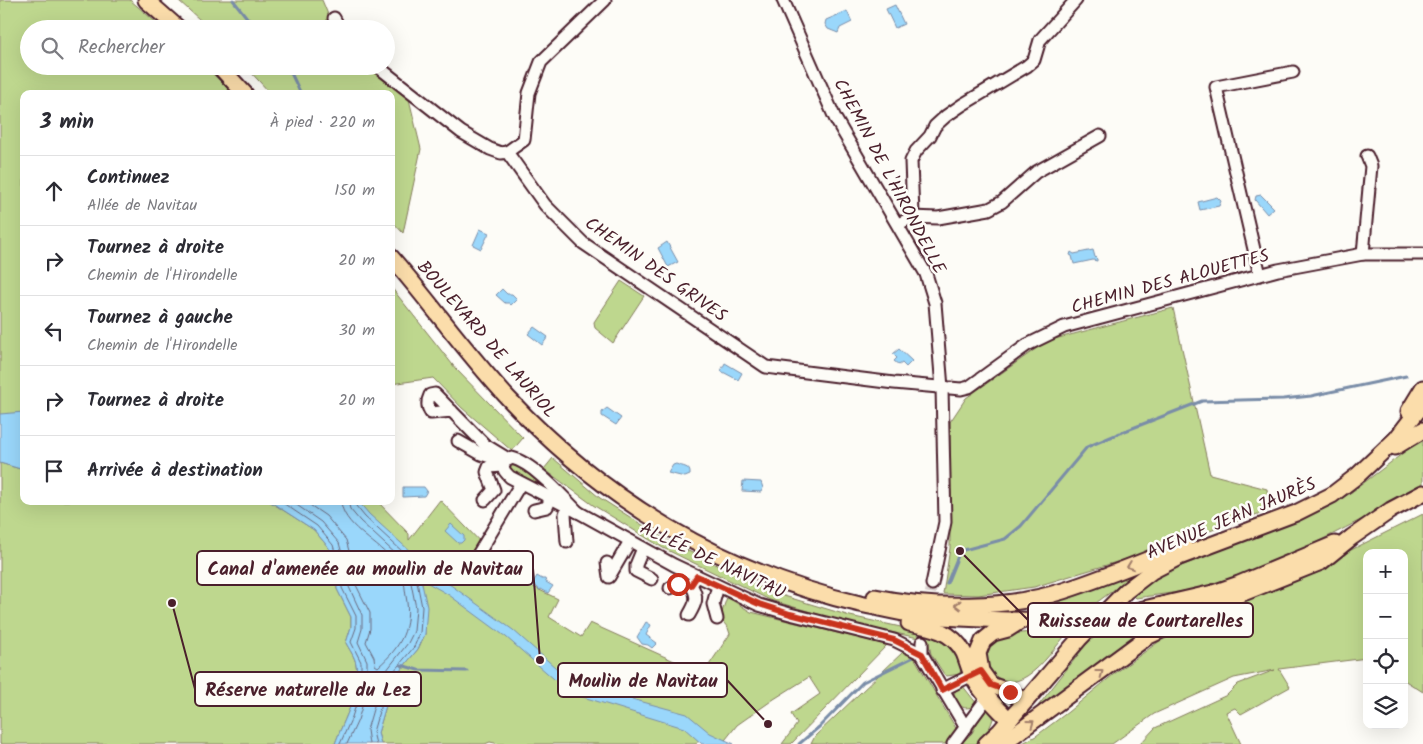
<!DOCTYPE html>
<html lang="fr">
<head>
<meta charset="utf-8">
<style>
	body { margin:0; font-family:Kalam,sans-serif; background:#f7f7f7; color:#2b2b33 }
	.controls { position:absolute; right:15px; bottom:15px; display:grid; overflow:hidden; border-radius:10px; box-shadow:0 5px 20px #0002 }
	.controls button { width:45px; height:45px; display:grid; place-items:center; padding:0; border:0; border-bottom:1px solid #e1e1e2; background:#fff; color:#2b2b33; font:25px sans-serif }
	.stop { position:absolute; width:15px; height:15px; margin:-11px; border:4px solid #c8321e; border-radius:50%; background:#fff }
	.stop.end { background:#c8321e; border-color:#fff; box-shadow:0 1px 5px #0008 }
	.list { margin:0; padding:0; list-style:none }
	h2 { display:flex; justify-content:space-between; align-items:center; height:65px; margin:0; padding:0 20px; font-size:21px }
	h2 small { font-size:16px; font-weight:400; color:#7c7c81 }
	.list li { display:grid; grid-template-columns:32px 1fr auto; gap:15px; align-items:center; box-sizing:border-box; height:70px; padding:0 20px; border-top:1px solid #e1e1e2 }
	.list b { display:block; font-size:19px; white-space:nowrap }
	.list p { margin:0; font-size:16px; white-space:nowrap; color:#7c7c81 }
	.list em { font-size:16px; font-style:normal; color:#7c7c81 }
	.icon { flex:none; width:28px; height:28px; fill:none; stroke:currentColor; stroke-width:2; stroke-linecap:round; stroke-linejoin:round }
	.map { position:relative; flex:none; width:1423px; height:744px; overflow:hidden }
	.search { position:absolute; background:#fff; box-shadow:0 5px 20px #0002; left:20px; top:20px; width:375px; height:55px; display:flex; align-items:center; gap:12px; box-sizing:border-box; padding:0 18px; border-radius:28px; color:#7c7c81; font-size:19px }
	.panel { position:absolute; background:#fff; box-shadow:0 5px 20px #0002; left:20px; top:90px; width:375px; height:415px; border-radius:10px }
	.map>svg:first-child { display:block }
</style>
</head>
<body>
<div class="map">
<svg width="1423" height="744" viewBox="0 0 1423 744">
	<rect width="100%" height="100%" fill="#fdfcf7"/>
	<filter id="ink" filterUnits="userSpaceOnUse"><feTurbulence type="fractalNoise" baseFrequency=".02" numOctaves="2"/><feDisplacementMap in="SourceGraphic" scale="10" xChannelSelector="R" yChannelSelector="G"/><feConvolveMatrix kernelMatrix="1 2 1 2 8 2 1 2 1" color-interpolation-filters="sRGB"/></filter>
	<g filter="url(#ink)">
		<g fill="#bed78e" stroke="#847b5c">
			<polygon points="0,0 130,0 164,29 29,29 29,66 205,66 233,94 24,94 24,421 0,424"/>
			<polygon points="178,0 322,0 334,29 210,29"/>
			<polygon points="245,66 369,66 409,99 421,149 403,233 391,220 391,94 271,94"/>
			<polygon points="621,281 644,296 613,343 595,328 594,322"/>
			<polygon points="391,287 456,369 523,438 512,451 462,408 433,378 391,384"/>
			<polygon points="1173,308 1210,474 1267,489 1269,510 1156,550 1034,587 978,595 943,594 950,548 950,422 966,398 1047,341"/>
			<path d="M1423,438V487C1354,523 1286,562 1211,585C1187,592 1161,594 1136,598L1134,596L1145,584L1161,574L1298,520L1323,509L1349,494Z"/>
			<polygon points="553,458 600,498 666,540 771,592 850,616 933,634 946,644 956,656 961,668 960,674 947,676 944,674 931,654 928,640 848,623 770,600 663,548 593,505 544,469"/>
			<path d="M0,463L24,470V501H191L209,503L222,501H269L314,530L329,548L337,577V589L351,617V627L346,643C349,649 355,657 356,664C361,693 344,718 335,744H0Z"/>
			<polygon points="512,464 516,464 549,486 550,492 511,472 510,467"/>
			<polygon points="440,500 515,578 558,599 549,617 581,637 590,623 703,674 730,634 728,628 720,618 727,597 751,612 887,645 791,744 782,744 797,724 791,714 820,694 809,677 774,699 737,725 722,744 699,739 696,744 499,744 490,742 485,744 381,744 378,733 394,678 418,649 425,634 422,583 410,558 345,501 377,501 409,534 409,540"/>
			<polygon points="1423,514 1423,692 1404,680 1404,553 1367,553 1367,658 1279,669 1290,687 1241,714 1235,708 1226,712 1241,744 1140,744 1155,728 1227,695 1238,684 1275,670 1234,678 1154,714 1112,744 1021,744 1036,736 1068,712 1114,674 1175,630 1299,576"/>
			<polygon points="1150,563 1096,603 1042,607 1016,607"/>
			<polygon points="1172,615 1141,635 1041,708 1038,706 1096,632"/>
			<path d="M1069,631C1056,646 1043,666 1027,676C993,698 970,652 997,638C1011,631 1051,632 1069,631Z"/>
			<polygon points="904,651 911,652 957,730 945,744 828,744 826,743 825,744 811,744 815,736"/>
			<path d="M962,685L977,704C965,712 959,707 953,696L957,688Z"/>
			<path d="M988,709L994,714C992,727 985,735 976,744H961L972,733L981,716Z"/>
		</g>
		<g fill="#9ad7fb" stroke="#7a8da8">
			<polygon points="895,5 904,24 895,28 886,9"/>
			<polygon points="847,11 852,22 840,28 838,33 828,29 825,24 826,20"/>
			<polygon points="1261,195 1274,208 1267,214 1255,200 1256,196"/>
			<polygon points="1217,197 1221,201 1219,206 1200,210 1198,202"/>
			<polygon points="480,229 489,233 481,249 473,245"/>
			<polygon points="667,242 678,262 668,267 658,248"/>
			<polygon points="1093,250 1095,257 1097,259 1097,261 1093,260 1074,264 1072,256 1070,255 1071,252 1074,254"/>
			<polygon points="502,289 507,294 512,294 517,299 511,305 509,303 505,303 496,295"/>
			<polygon points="534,327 548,337 542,345 528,334"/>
			<polygon points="899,349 912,361 906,367 902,363 899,365 894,361 897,358 893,354"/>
			<polygon points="725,363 742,373 738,380 721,371"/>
			<polygon points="607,408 621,418 616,425 602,416 602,412"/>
			<polygon points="24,412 24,470 0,463 0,414"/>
			<path d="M676,464C683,467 691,466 690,475L685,477L668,473L673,465Z"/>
			<polygon points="743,481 761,482 763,488 761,492 742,491"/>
			<polygon points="403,487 424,487 427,491 424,496 403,497"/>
			<path d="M269,501H358L369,514L411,552L409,556L412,562L452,586L513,630L573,683L687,714L710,733L734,744H702L684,728L570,693L506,637L449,595L421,579L427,607L425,634L418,649L394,678L378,733L381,744H335C344,718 361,693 356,664C355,657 349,649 346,643L351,627V617L337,589V577L329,548L314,530Z"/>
			<polygon points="451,524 464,536 464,540 461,543 458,543 445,531"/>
			<polygon points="511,551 510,557 518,562 514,570 502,563 501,553"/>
			<polygon points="537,576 542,579 545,579 546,582 553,586 548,593 541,589 539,590 538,588 532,584"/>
			<polygon points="646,622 651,625 646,635 657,643 652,648 648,645 642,644 637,637"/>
		</g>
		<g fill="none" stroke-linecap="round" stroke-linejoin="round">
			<g stroke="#6a697e" stroke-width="1">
				<polyline points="280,501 317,526 333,545 342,576 342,588 356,616 356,628 351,642 361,662 361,690 352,717 340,744"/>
				<polyline points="291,501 321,522 339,543 348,574 349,587 362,615 362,629 358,642 367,661 367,690 358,720 347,744"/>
				<path d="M304,501L326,516L346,540L355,573L356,585L370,613V629L366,642L374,657L375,665L378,667C401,647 412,627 406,596C405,591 405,582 402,578C400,576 398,574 396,572C394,568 393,562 390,558C376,541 342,525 341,501"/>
				<polyline points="348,501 350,509 360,521 398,556 403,568 411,575 411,583 416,608 414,631 408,643 383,675 367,730 369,744"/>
				<polyline points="355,501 356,506 365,517 404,553 408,565 420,574 417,582 422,607 420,633 414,647 389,677 373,732 376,744"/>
			</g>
			<g stroke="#7a8da8" stroke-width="3">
				<polyline points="233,0 256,29"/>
				<polyline points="285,66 292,75 301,94"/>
				<polyline points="947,583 960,551 1005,539 1021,526 1087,447 1125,431 1202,401 1283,399 1311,396 1406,376"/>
				<polyline points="401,665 418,670 467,671"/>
				<polyline points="799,744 819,727 863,682 918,655"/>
			</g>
			<polyline stroke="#d9d0ce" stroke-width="11" stroke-dasharray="11 5.5" stroke-linecap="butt" points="922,642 932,584"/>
			<g stroke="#4a1f2b" stroke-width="15">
				<g id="minor">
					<polyline points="605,0 541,62 529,93 524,140 507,152 545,205 583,243 766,367 894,383 961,389 969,387 1027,345 1064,327 1278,270 1363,254 1423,254"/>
					<polyline points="783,0 835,118 926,274 935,303 942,388 945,522 932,584"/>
					<polyline points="334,18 340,29"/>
					<polyline points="377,66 461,132 490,149 501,153 507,152"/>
					<polyline points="911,217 938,218 989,209 1002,202 1036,172 1100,136"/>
					<polyline points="898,224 909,219 913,215 911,161 916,151 930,136 935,126 946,116 962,105 1027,66 1034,60 1040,40 1076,0"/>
					<polyline points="1363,254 1371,166 1367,156"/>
					<polyline points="1260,275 1216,87 1293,72"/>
					<path d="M452,411L431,413C427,407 427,401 430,395L435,394L485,445L508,459"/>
					<polyline points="458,441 481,454 503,461"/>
					<path d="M512,458C533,463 562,496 578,512L510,477C505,472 502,469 504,462Z"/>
					<polyline points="485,500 494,490 487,472 489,467 503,466"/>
					<polyline points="534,510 547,507 551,498"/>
					<polyline points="578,512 674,565 759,605 790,614 894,640 922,654"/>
					<polyline points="567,542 565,514 568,507"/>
					<polyline points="643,548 636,565 636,571 652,579"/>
					<polyline points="607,563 609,577 630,541"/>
					<polyline points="465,576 521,483"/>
					<polyline points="670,588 678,584 691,585 697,576"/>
					<path d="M689,615C696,603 699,597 691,585"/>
					<polyline points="717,619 713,604 718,586"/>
					<polyline points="922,642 922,654 926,661 966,728"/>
					<polyline points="942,690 972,675"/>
					<polyline points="953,744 987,698"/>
				</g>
			</g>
			<g stroke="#4a1f2b" stroke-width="19">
				<g id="major">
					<polyline points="146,0 179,29"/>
					<polyline points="219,66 245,94"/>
					<path d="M391,257C431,303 466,353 508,398C604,501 723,572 860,604C880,608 900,613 920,616C933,617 947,617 960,618C997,620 1033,621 1070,620"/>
					<polyline points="1409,411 1423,388"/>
					<polyline points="1395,447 1423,430"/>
					<path d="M875,597C933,609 1006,609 1063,591C1104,578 1144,561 1184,545"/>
					<polyline points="1131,612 1213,593 1239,584 1335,544"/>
					<polyline points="1019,622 1008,629 993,633 983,641 978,653 981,671 991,685 1010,692 1025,701"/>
					<path d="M909,623C931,627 953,631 964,653C967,660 969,668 972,675C981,693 996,706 1009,720"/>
					<polyline points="986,744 1000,731 1079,639 1126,591 1152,571 1179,557 1296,513 1332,495 1358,475 1396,439 1423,404"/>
					<polyline points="1002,744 1147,637 1233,597 1321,562 1352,537 1391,510 1423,493"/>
				</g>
			</g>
			<use href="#minor" stroke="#fdfcf7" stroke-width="11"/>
			<use href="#major" stroke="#fbddab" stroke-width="15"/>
			<g stroke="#4a1f2b" stroke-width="19" stroke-linecap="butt">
				<polyline id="major-bridge" points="1070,620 1131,612"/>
			</g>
			<use href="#major-bridge" stroke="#fbddab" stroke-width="15"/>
		</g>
		<defs><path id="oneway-chevron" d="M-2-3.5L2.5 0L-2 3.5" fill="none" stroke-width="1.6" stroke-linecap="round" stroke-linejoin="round" transform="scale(1.25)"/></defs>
		<g stroke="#a27e6b">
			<use href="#oneway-chevron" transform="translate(1130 566) rotate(159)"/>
			<use href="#oneway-chevron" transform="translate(958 605) rotate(180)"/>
			<use href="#oneway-chevron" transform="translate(1100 673) rotate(-37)"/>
			<use href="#oneway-chevron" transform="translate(1031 723) rotate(-36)"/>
		</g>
	</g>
	<g fill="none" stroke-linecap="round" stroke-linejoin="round" filter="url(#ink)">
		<polyline stroke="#c8321e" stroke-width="6" points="678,584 691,585 697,576 759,604 790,614 894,640 922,654 942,690 981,671 991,685 1010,692"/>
	</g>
	<g text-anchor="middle" stroke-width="5" stroke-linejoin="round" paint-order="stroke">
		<g font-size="18" fill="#4a1f2b" stroke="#fdfcf7">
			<text transform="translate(890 176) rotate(62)" y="6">CHEMIN DE L'HIRONDELLE</text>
			<text transform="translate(656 269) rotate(35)" y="6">CHEMIN DES GRIVES</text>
			<text transform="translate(1170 281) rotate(-15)" y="6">CHEMIN DES ALOUETTES</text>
			<text transform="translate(487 339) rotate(49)" y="6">BOULEVARD DE LAURIOL</text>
			<text transform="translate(1231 518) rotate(-23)" y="6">AVENUE JEAN JAURÈS</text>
			<text transform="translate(713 560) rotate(25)" y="6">ALLÉE DE NAVITAU</text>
		</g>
	</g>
	<path fill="none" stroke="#4a1f2b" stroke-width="2" d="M540 660L533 568M960 551L1028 620M768 724L727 680M172 603L195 689"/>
	<g fill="#4a1f2b" stroke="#fdfcf7" stroke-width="2">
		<circle cx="540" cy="660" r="5"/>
		<circle cx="960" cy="551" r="5"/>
		<circle cx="768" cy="724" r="5"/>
		<circle cx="172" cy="603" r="5"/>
	</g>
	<g fill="#fdfcf7" stroke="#4a1f2b" stroke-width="2">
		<rect x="197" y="551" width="336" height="34" rx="5"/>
		<rect x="1028" y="603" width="225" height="34" rx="5"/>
		<rect x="558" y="663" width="169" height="34" rx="5"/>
		<rect x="195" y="672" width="226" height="34" rx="5"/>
	</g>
	<g font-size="19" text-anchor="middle" font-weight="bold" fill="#4a1f2b">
		<text x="365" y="575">Canal d'amenée au moulin de Navitau</text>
		<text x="1141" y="627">Ruisseau de Courtarelles</text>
		<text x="643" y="687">Moulin de Navitau</text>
		<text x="308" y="696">Réserve naturelle du Lez</text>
	</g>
</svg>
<div class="controls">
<button>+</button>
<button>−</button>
<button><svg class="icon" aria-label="locate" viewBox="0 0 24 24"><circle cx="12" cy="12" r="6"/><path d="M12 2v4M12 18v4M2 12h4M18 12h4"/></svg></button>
<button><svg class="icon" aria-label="layers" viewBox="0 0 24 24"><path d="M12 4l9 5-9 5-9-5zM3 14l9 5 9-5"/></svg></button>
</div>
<div class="stop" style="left:678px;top:584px"></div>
<div class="stop end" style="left:1010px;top:692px"></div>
<div class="search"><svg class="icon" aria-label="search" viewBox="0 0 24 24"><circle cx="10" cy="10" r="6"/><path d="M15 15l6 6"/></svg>Rechercher</div>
<section class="panel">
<h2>3 min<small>À pied · 220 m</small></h2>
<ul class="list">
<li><svg class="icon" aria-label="ahead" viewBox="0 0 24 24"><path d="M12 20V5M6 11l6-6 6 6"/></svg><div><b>Continuez</b><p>Allée de Navitau</p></div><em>150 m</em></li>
<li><svg class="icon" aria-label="right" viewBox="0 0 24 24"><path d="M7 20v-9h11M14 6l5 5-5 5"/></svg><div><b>Tournez à droite</b><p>Chemin de l'Hirondelle</p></div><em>20 m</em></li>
<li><svg class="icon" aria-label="left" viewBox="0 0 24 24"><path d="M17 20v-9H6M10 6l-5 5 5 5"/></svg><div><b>Tournez à gauche</b><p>Chemin de l'Hirondelle</p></div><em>30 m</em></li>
<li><svg class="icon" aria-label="right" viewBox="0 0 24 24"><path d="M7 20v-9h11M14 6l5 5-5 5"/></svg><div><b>Tournez à droite</b></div><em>20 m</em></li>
<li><svg class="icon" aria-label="arrive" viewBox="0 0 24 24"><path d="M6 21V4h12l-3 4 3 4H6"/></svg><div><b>Arrivée à destination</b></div></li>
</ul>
</section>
</div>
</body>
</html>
